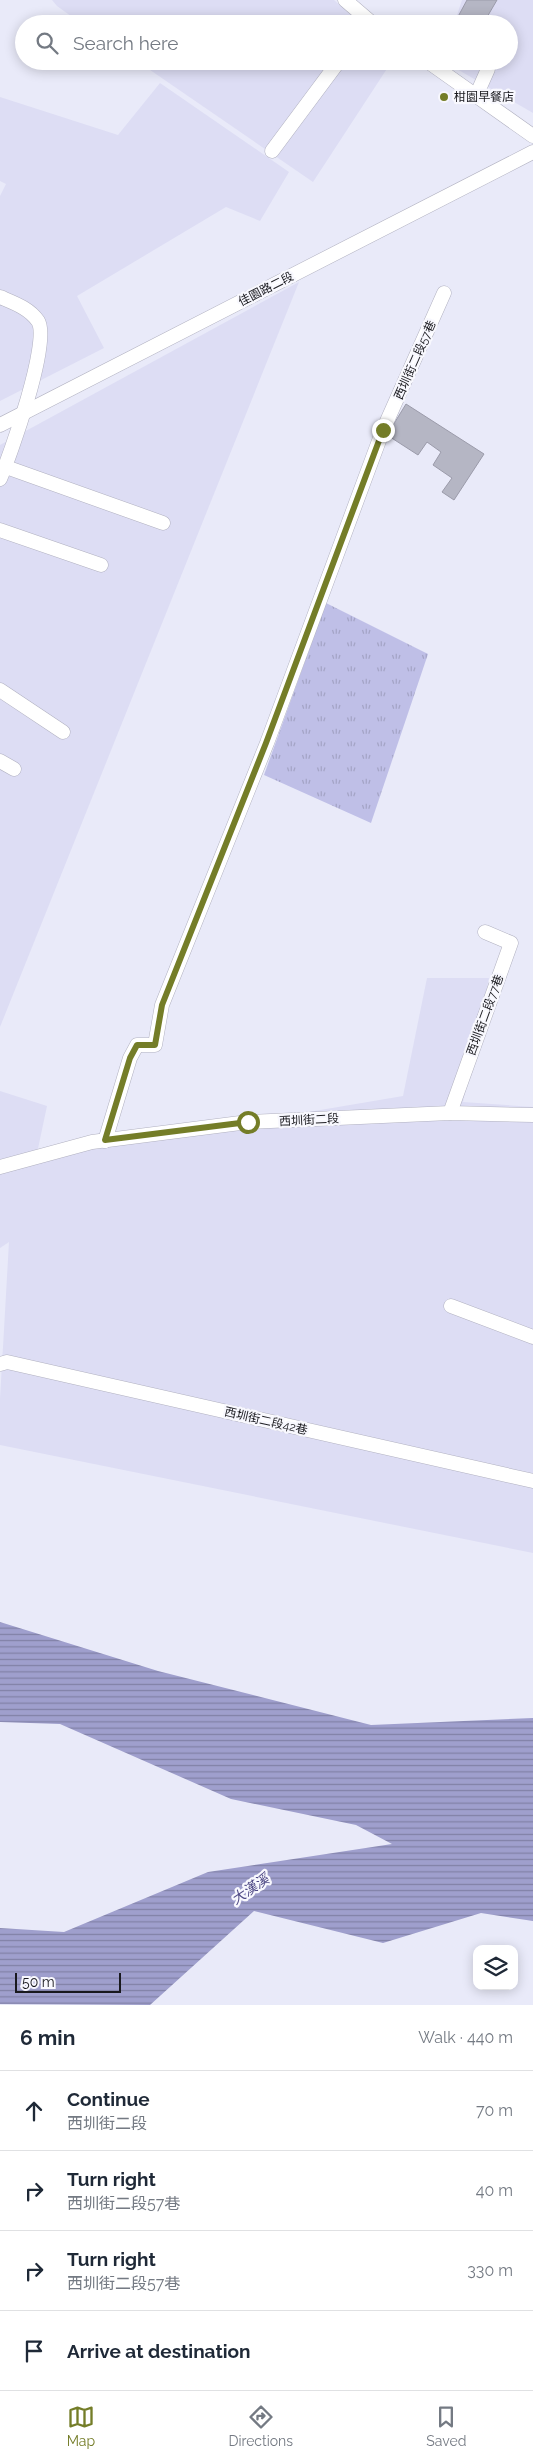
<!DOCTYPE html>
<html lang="en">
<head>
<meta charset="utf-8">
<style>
	body { margin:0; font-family:Raleway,"Noto Sans TC",sans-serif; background:#f6f6f7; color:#1f2937 }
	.controls { position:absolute; right:15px; bottom:15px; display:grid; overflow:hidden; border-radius:10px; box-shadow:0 2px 12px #0003 }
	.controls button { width:45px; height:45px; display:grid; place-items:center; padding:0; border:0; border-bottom:1px solid #e0e1e3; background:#fff; color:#1f2937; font:25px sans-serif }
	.scale { position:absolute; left:15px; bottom:12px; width:106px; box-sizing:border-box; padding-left:5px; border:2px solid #19191e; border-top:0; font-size:14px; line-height:18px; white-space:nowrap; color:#19191e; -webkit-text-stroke:4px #f8f8fe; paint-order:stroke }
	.stop { position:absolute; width:15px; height:15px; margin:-11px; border:4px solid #747d28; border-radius:50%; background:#fff }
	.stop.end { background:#747d28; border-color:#fff; box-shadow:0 1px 5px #0008 }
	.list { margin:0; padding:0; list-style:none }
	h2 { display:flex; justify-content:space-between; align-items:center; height:65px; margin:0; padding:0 20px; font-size:21px }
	h2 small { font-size:16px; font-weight:400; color:#747a83 }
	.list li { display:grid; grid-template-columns:32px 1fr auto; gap:15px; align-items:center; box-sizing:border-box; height:80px; padding:0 20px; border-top:1px solid #e0e1e3 }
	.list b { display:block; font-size:19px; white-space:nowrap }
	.list p { margin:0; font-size:16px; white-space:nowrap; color:#747a83 }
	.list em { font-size:16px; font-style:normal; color:#747a83 }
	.icon { flex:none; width:28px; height:28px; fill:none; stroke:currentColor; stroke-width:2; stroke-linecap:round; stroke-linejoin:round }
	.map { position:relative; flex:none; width:533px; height:2005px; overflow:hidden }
	.search { position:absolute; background:#fff; box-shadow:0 2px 12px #0003; left:15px; right:15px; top:15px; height:55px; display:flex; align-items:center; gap:12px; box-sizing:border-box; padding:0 18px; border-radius:28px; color:#747a83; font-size:19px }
	.sheet { height:385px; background:#fff }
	nav { display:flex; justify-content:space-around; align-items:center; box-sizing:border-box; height:70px; border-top:1px solid #e0e1e3; background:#fff; font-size:14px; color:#747a83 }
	nav a { display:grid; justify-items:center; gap:2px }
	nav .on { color:#747d28 }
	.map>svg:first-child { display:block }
</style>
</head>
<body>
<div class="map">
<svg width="533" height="2005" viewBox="0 0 533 2005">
	<defs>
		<pattern id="park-tufts" width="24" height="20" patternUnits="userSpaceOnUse" patternTransform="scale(1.25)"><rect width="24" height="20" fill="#bfbfe7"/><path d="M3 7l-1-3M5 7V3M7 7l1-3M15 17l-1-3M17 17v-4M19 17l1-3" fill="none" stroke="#a4a4c6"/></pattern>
		<pattern id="water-rules" width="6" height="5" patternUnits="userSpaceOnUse" patternTransform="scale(1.25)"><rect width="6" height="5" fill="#9f9fcd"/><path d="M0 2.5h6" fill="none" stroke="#8181a6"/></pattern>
	</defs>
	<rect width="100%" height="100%" fill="#e9eaf9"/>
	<g fill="#ddddf4">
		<polygon points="52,0 334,0 361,24 82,24 57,6"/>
		<polygon points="462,0 533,0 533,113 443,61 509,61 509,24 454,24"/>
		<polygon points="137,61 392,61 313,182"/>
		<polygon points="160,83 289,172 260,221 226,207 77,296 104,348 0,401 0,196 6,184 0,181 0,97 118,135"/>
		<polygon points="299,282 0,1027 0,445"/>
		<polygon points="427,978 489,978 463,1102 533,1107 533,1553 0,1445 0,1399 9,1242 0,1248 0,1091 47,1106 36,1158 403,1096"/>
	</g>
	<polygon fill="url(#park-tufts)" points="326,603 428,654 371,823 264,775"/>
	<polygon fill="url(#water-rules)" points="0,1622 158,1671 371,1725 533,1718 533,1921 481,1913 383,1943 254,1911 150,2005 0,2004 0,1928 64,1932 208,1872 392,1844 356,1825 231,1799 60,1724 0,1722"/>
	<g fill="#b5b6c4" stroke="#9b9baa">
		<polygon points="467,0 497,0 483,24 454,24"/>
		<polygon points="406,404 484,454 454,500 442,492 452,478 433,465 441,452 427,442 418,455 387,435"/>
	</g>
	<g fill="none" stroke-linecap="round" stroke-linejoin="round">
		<g stroke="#b1b1c0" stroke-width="15">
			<g id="minor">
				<polyline points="345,0 373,24"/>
				<polyline points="427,61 533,136"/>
				<polyline points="476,96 488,69"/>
				<polyline points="272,151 339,61"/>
				<path d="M0,297C14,303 29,308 38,321C51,341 10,456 0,479"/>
				<polyline points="0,425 533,152"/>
				<polyline points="6,467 163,523"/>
				<polyline points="0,530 101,565"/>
				<polyline points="0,690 63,732"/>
				<polyline points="0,761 14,769"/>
				<polyline points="450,1113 511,943 485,932"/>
				<polyline points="105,1141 130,1058 137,1045 155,1045 162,1005 267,743 383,430 444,293"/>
				<polyline points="0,1167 92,1142 248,1122 450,1113 533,1115"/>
				<polyline points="451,1306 533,1337"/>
				<polyline points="0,1364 7,1362 533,1481"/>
			</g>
		</g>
		<use href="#minor" stroke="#fff" stroke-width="14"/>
	</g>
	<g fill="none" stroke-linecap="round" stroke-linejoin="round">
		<polyline stroke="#747d28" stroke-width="6" points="248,1122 105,1140 130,1058 137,1045 155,1045 162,1005 266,743 383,430"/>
	</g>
	<circle fill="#747d28" stroke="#f8f8fe" stroke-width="2" cx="444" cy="97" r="5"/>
	<g text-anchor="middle" stroke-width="4.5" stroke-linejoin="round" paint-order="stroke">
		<g font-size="12" fill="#19191e" stroke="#f8f8fe" text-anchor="start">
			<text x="454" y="101">柑園早餐店</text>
		</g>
		<g font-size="12" fill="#19191e" stroke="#f8f8fe">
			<text transform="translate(266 289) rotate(-27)" y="4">佳園路二段</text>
			<text transform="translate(415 360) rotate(-66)" y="4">西圳街二段57巷</text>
			<text transform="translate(485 1015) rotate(-70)" y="4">西圳街二段77巷</text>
			<text transform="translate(309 1120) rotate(-3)" y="4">西圳街二段</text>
			<text transform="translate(266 1421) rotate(13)" y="4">西圳街二段42巷</text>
		</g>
		<g font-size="14" font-style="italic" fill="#4f4a86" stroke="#f8f8fe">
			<text transform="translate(250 1889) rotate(-34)" y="5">大漢溪</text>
		</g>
	</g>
</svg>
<div class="controls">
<button><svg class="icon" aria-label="layers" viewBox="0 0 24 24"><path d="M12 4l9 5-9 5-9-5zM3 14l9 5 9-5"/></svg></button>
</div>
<div class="scale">50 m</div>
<div class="stop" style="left:248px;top:1122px"></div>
<div class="stop end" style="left:383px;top:430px"></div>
<div class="search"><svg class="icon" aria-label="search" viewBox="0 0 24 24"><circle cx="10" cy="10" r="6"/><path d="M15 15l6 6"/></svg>Search here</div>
</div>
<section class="sheet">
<h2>6 min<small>Walk · 440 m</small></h2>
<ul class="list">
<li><svg class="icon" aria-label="ahead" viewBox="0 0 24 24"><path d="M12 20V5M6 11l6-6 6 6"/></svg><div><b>Continue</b><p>西圳街二段</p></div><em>70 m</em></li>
<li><svg class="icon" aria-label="right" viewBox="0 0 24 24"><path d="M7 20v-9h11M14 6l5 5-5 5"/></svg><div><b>Turn right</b><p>西圳街二段57巷</p></div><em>40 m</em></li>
<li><svg class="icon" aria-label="right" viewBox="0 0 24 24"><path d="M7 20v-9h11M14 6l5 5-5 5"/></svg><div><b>Turn right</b><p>西圳街二段57巷</p></div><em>330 m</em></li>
<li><svg class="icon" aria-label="arrive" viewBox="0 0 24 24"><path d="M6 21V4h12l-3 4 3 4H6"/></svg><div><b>Arrive at destination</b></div></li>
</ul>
</section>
<nav>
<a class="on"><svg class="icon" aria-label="map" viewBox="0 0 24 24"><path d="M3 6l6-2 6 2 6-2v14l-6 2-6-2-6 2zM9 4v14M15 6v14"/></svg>Map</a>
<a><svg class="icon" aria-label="directions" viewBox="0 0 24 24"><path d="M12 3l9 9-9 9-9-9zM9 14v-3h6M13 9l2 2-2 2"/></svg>Directions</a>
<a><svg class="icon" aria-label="saved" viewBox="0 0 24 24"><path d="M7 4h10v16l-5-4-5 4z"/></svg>Saved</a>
</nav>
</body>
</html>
